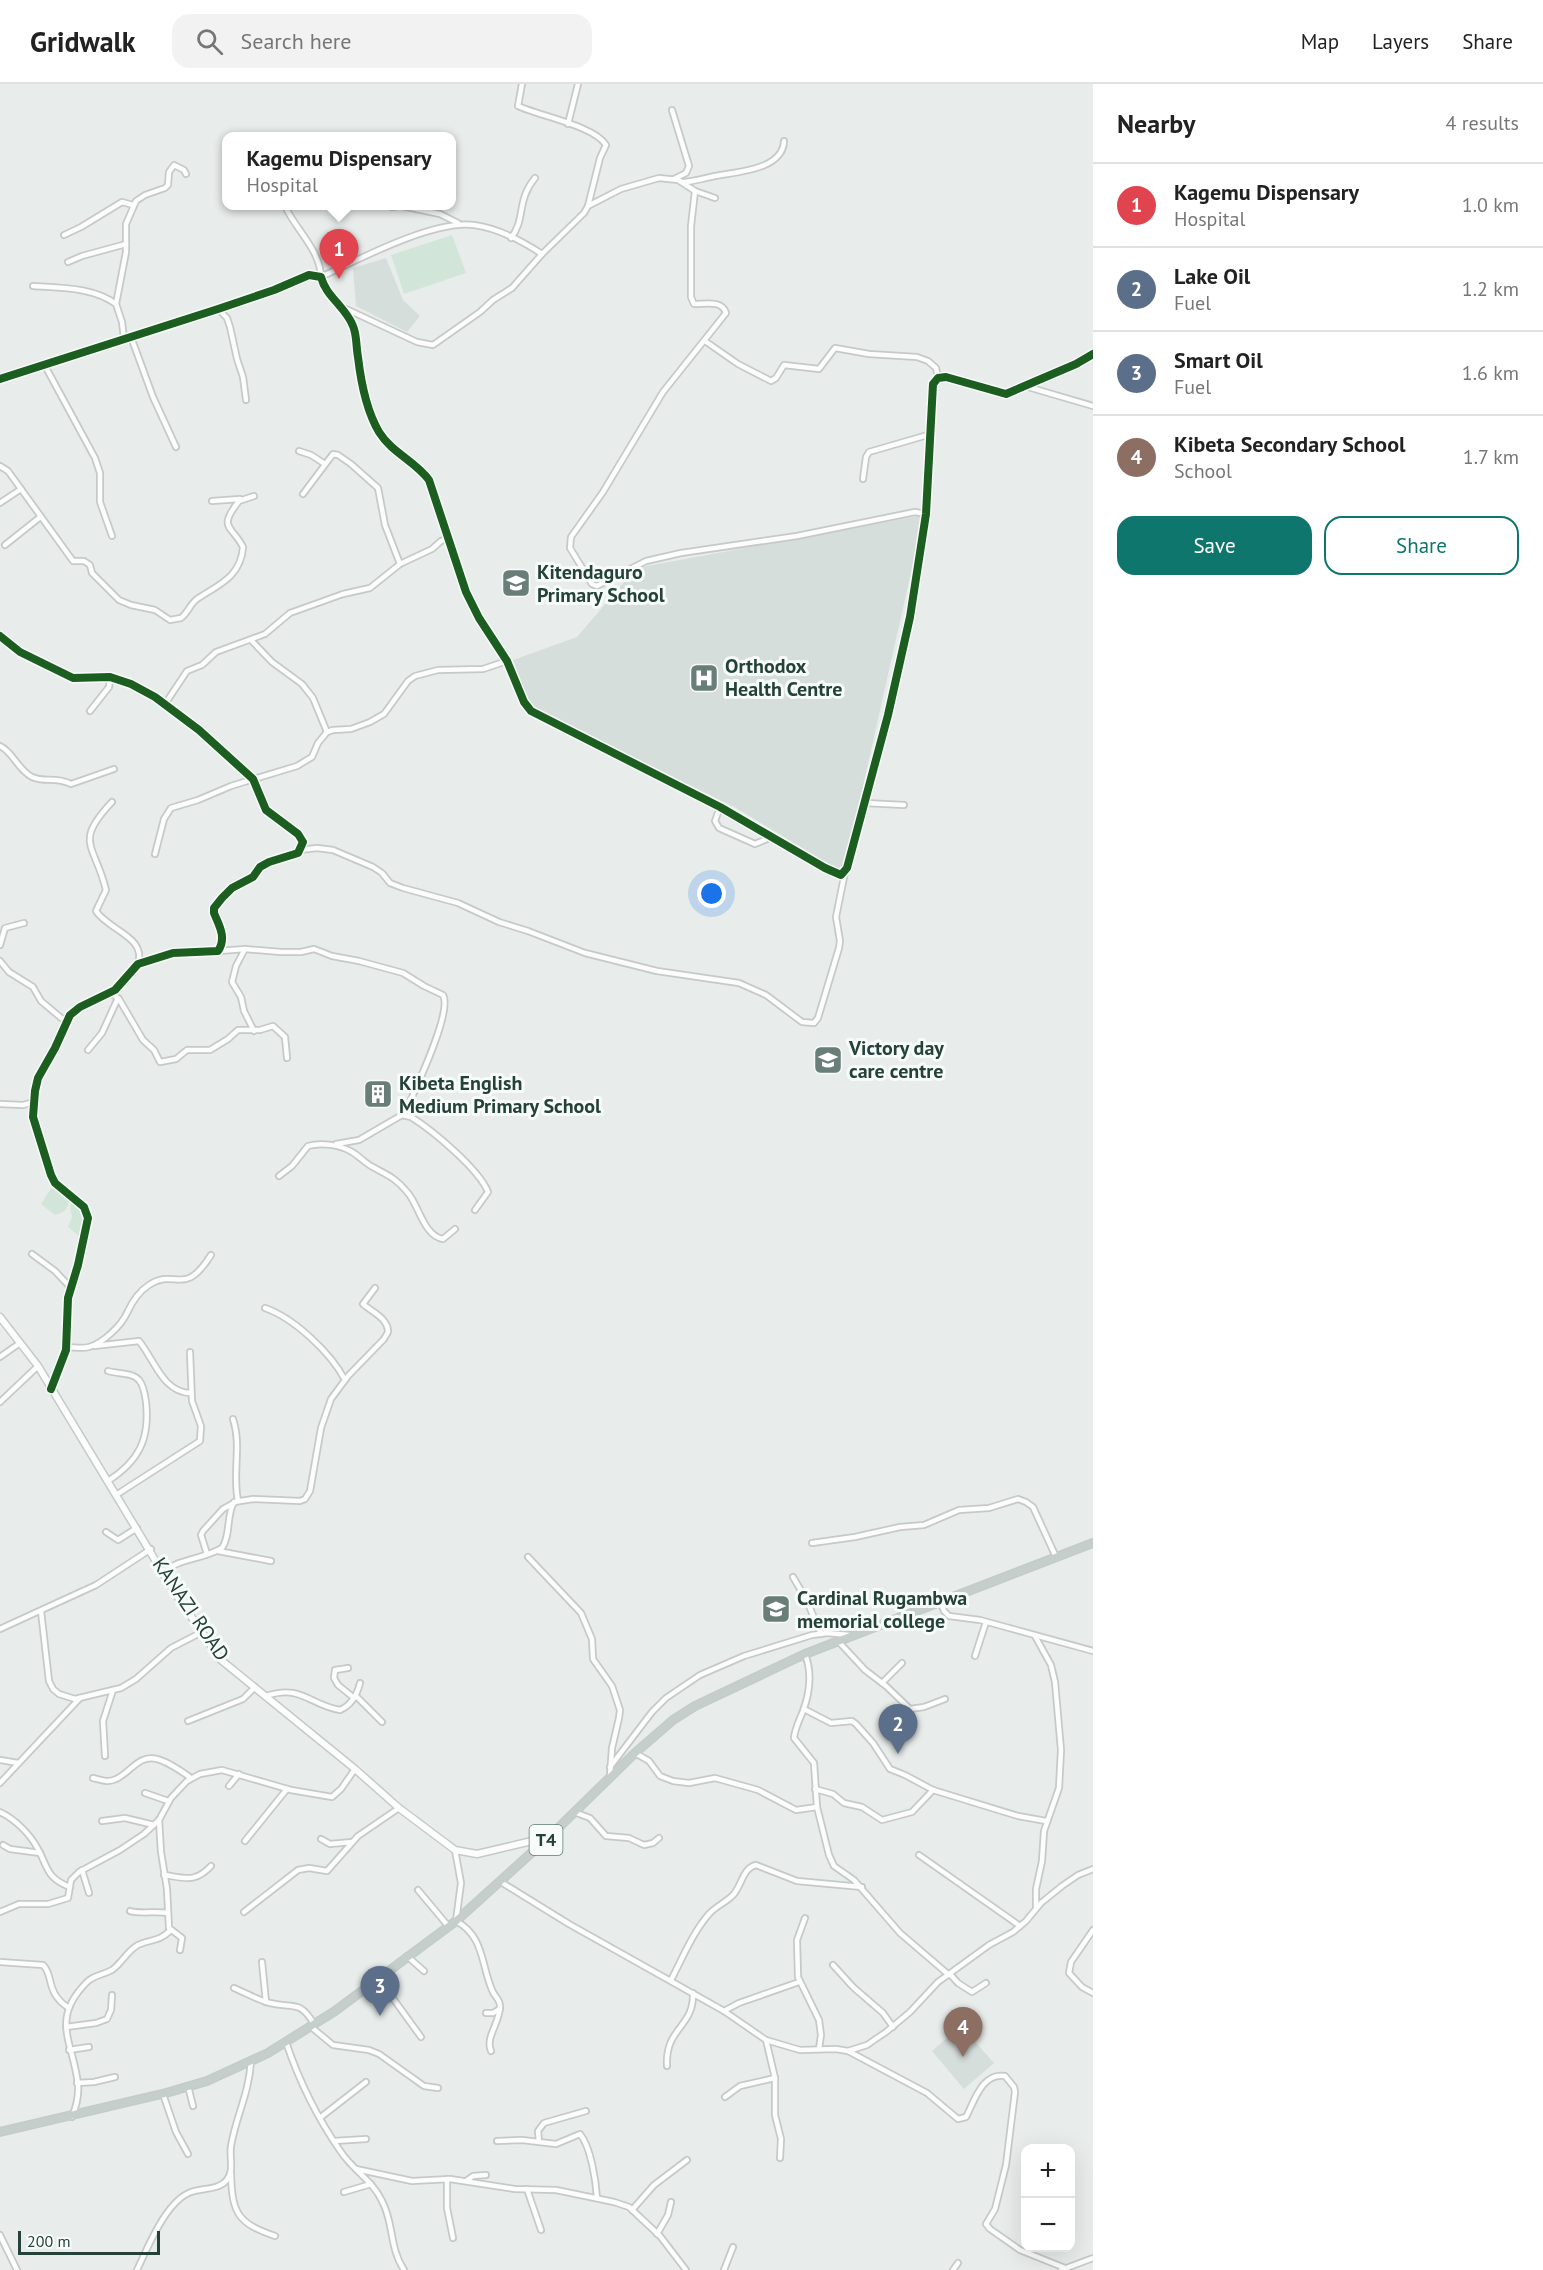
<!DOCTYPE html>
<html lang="en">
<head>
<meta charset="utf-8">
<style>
	body { margin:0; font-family:"PT Sans",sans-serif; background:#f2f2f2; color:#222 }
	.controls { position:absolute; right:18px; bottom:18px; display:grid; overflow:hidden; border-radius:12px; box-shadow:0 6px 24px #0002 }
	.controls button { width:54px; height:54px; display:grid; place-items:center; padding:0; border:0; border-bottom:2px solid #e0e0e0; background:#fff; color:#222; font:30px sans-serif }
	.scale { position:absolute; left:18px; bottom:15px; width:142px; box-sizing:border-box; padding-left:6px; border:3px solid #24423a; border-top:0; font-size:16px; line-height:21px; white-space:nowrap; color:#24423a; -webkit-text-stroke:4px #f7fbf9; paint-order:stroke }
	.you { position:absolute; left:712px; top:810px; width:21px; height:21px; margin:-15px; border:4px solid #fff; border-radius:50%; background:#1a73e8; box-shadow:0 0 0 9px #1a73e833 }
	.badge { display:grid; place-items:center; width:39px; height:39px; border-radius:50%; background:#0f766e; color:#fff; font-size:20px; font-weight:700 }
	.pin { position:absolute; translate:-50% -50px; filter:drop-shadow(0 2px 3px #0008) }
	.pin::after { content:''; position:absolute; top:32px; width:21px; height:18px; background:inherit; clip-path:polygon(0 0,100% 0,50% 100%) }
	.popup { position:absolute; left:222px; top:48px; width:234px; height:78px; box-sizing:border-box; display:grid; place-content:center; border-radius:12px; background:#fff; filter:drop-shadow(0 2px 4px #0005); font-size:20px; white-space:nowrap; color:#767676 }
	.popup b { font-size:22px; color:#222 }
	.popup::after { content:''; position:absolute; left:50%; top:100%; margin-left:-12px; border:12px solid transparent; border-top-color:#fff }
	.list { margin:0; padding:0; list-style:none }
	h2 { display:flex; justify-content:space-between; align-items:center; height:78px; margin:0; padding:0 24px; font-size:26px }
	h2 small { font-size:20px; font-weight:400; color:#767676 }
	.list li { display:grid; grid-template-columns:39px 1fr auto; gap:18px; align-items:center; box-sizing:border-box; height:84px; padding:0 24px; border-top:2px solid #e0e0e0 }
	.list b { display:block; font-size:22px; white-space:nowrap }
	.list p { margin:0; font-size:20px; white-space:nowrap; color:#767676 }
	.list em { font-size:20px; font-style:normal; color:#767676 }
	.actions { display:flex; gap:12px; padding:18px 24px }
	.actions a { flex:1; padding:14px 0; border:2px solid #0f766e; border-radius:18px; text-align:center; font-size:21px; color:#0f766e }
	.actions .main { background:#0f766e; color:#fff }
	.icon { flex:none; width:33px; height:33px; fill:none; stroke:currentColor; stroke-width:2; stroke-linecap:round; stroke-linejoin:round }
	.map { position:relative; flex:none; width:1093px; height:2186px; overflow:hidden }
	header { display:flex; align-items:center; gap:36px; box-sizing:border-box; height:84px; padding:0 30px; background:#fff; border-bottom:2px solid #e0e0e0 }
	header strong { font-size:28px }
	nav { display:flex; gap:33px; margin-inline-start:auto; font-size:21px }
	.search { width:420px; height:54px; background:#f2f2f2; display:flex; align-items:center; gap:15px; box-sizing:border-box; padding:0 21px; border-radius:18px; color:#767676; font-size:22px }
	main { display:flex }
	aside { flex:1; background:#fff }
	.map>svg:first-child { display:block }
</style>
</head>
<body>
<header>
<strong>Gridwalk</strong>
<div class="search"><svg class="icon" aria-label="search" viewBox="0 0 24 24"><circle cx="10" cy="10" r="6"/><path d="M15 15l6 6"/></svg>Search here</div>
<nav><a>Map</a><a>Layers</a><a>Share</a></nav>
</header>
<main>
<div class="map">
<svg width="1093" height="2186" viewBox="0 0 1093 2186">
	<rect width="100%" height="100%" fill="#e8edeb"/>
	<g fill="#d6dedb">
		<polygon points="386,174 403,216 420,232 407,248 356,222 353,184"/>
		<polygon points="924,431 845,782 837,785 736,724 541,628 533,623 527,613 513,576 577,553 636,484"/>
		<polygon points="961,1942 994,1979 964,2005 932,1967"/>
	</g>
	<g fill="#d1e6d8">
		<polygon points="452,151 466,189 404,210 391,171"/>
		<path d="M53,1101L69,1115C68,1126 65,1128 55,1131L41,1120Z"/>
		<polygon points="72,1117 86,1128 82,1154 68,1143 72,1133 70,1122"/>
	</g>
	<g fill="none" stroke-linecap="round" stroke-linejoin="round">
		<g stroke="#c5cac8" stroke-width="8">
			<g id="minor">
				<polyline points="672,26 689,82 686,89 674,95"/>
				<polyline points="568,40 578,0"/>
				<path d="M682,98C694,98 704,94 715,92C736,88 783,86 784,57"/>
				<path d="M695,107L691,142V213L694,220C706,220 722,216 726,229L663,308L603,408L571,453L570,464L592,500L597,502L646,477L681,469L797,452L915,428L926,430"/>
				<path d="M285,122C295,145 320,165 321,193C359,175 433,136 474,141C498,144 522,157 542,170"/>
				<polyline points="402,122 440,130 458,139"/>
				<polyline points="588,122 621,105 659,94 678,96 695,107 715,114"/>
				<polyline points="392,123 398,122"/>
				<polyline points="64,151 81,143 122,118 133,121"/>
				<path d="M511,154C526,135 516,117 535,94"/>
				<polyline points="68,178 82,172 126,160"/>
				<path d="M33,202C61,204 93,203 116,220"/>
				<path d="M342,223L417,258L433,261L480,228L493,216L512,204L542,170L584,129L588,122L600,74L606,61C595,42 540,32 518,22L522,0"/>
				<polyline points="218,225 227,234 230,243 237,275 243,293 246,316"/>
				<polyline points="131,253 153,313 176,363"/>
				<polyline points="124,255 122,238 116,220 126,168 126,140 136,117 145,111 165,104 168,101 169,88 174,81 184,86 186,90"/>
				<polyline points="705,257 738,280 771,297 776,294 784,281 819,285 835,264 869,270 917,273 928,277 936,284 938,294"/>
				<polyline points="44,280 95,374 100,389 100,418 112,452"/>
				<path d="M0,295L218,225L274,206L309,191L321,193C326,213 345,222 353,242C357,251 356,263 358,273C361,299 366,326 379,348C392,369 415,377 429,396L466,508L479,534L507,577L524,618L531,627L720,723L825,784L841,791L847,784L888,631L910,533L926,430L933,300L938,294L946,293L1006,310L1076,280L1093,270"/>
				<polyline points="1028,303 1093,322"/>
				<polyline points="299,367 311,371 325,380"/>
				<path d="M0,382L8,387L73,477H84L90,481L92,489L119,516L131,521L155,526L170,536L181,534C188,529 190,520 197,515C218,501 241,493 243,463C232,441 217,445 239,417L254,412"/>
				<polyline points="863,395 866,373 869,368 931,350"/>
				<polyline points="303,410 333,370 338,371 351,380 378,404 385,441 400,480"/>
				<polyline points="212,417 240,415"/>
				<polyline points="0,419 21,405"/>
				<polyline points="5,461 39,434"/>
				<path d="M0,552L20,568L73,594L110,593L131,600L155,613L199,646L253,695L266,726L298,750L303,758L298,769L269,778L260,783L253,793L232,804L222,814L214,824V829C219,841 227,854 218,867L173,869L138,880L115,906L80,923L70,931L55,964L38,994L35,1007L33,1033L51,1091L55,1099L84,1123L88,1134L78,1181L68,1214L66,1266L51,1305"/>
				<polyline points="251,556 272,578 302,600 313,614 327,648"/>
				<polyline points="165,620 187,587 202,581 216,568 265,550 290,529 343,510 370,504 400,480 432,465 441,457 449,454"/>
				<polyline points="90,627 109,603 110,593"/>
				<path d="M0,662C13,668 18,686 32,693C45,699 55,692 71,700L114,685"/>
				<path d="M112,718C73,759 95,760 106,806L96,827C108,846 147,853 138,880"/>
				<polyline points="865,719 904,721"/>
				<polyline points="720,723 715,737 719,744 755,760 772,753"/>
				<polyline points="300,766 317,764 333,766 373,783 382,789 390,799 403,804 458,819 499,838 528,847 585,869 657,887 739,899 766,911 802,938 814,939 818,934 839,864 840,857 836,833 845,788"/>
				<polyline points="155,770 164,735 171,724 198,716 231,702 297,682 312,673 318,659 327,648 333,646 351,645 370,638 384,630 408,597 415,592 438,586 483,585 507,577"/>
				<polyline points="0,861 5,844 24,839"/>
				<polyline points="245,865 236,882 232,898 241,913 244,927 254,947"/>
				<path d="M219,867L245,865L281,868H301L314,865L332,872L359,877L403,889L424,902L443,911C453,928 413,1010 404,1031"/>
				<polyline points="0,877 9,888 33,903 41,917 66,938"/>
				<polyline points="111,909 119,915 143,956 154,966 160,978 176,975 187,966 210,966 228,955 238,946 260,946 273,942 285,953 287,974"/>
				<polyline points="88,966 102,949 118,914"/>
				<polyline points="0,1020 23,1021 34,1018"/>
				<path d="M336,1060L359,1056L402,1031L411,1033C432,1046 479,1085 488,1108L475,1126"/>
				<path d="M279,1092L292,1082L308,1062C322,1058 340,1061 352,1068C359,1072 364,1078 371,1082C387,1091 395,1093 408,1109C419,1122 424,1152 443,1155L455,1145"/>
				<polyline points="32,1170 55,1187 71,1204"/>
				<path d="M265,1224C294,1234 331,1269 345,1296"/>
				<path d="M94,1262L139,1257C154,1275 163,1309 191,1309"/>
				<path d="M66,1263C74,1263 82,1265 89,1263C103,1259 121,1242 127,1229C132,1218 138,1208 149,1201C176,1183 183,1215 211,1171"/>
				<polyline points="0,1273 20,1259"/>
				<polyline points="0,1318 38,1282"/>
				<path d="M233,1335C242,1362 232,1389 238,1417"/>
				<path d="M108,1397C139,1377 150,1355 146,1318C145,1311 144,1302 139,1296C132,1288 117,1290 108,1287"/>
				<polyline points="116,1411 200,1357 201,1342 192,1317 190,1268"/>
				<polyline points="106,1448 118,1456 137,1444"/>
				<polyline points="812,1459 855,1453 900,1443 924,1441 959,1426 989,1424 1018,1415 1026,1418 1033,1423 1056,1473"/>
				<polyline points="218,1467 271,1477"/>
				<polyline points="207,1470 201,1451 203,1447 223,1425 234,1419"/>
				<polyline points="528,1473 581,1529 592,1555 593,1575 612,1602 620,1626 619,1634 612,1664 610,1692"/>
				<path d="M162,1488C181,1474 204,1475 222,1464C231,1451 226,1432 234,1418L253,1415L300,1417L305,1415L310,1407L321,1344L331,1315L348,1292L384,1255L388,1248C388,1234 372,1228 363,1220L375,1204"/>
				<polyline points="793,1493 806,1515 821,1550"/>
				<polyline points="940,1517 944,1527 949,1532 980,1536 1093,1567"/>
				<polyline points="41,1527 49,1597 53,1605 59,1610 75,1615 121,1604 136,1595 171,1564 202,1548"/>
				<polyline points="0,1545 96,1501 151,1465"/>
				<polyline points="1035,1552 1051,1581 1055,1598 1061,1666 1059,1704 1044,1747 1042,1777 1036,1805 1036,1823"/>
				<polyline points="838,1557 865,1586 886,1602 910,1625 924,1623 945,1615"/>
				<path d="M805,1570C812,1588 810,1608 803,1627C799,1637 795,1644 794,1654L814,1679L817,1723L829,1771L834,1782L854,1796L900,1849L949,1891"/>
				<polyline points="975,1572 986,1538"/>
				<polyline points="348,1584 335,1586 334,1594 338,1601 354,1614"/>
				<polyline points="882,1599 902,1579"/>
				<path d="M266,1612C302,1600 309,1621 340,1626C352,1621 357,1611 360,1599"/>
				<polyline points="356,1612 382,1638"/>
				<polyline points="804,1625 831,1639 852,1637 856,1640 873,1659 890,1685 905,1691 933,1706 1018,1732 1046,1737"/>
				<polyline points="188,1637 243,1615 255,1603"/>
				<polyline points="635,1669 649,1677 660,1692 673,1697 689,1699 715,1694 758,1706 796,1726 817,1723"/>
				<polyline points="105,1672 103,1637 113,1606"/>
				<polyline points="0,1676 18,1679"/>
				<polyline points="610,1683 652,1628 666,1614 700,1591 744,1572 812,1551 827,1549 849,1551"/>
				<path d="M93,1694C101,1696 108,1699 116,1695C130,1689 139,1670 157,1675C169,1678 181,1687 191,1694"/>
				<polyline points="0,1699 80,1614"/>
				<polyline points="229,1702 239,1690"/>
				<polyline points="815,1705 833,1710 844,1719 862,1723 882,1736 912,1728 933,1706"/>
				<polyline points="145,1709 168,1717"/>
				<path d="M0,1728C15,1735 30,1750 38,1765C48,1783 46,1794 70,1803"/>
				<polyline points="574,1728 590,1734 606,1752 629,1754 644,1761 653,1759 659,1754"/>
				<polyline points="102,1737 125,1734 154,1741"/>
				<polyline points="321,1755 330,1760 352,1758"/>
				<polyline points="245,1757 287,1705"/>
				<polyline points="3,1761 10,1765 40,1769"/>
				<path d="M455,1766L461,1799L456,1837C484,1852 481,1880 492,1906C494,1912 500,1915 500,1922C500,1939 485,1953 491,1967"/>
				<polyline points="919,1771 1020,1842"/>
				<polyline points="82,1786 89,1809"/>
				<path d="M164,1791C186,1794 195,1799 211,1782"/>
				<path d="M501,1798L569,1840L724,1927L766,1956L800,1966L836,1965L848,1967L927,2009L958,2035L966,2033C974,2018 982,1988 1005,1992L1014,2003L1015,2008L1006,2081L995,2125L986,2140L990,2145L1020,2166L1065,2184"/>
				<polyline points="418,1806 449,1843"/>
				<path d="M130,1827C138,1830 157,1827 168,1829"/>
				<polyline points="0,1828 19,1820 48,1820 68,1814 71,1796 79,1788 120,1766 144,1750 159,1736"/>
				<polyline points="244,1828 298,1786 309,1784 327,1787 358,1752 399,1724"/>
				<polyline points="805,1834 797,1856 798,1893 819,1936 821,1951 819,1965"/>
				<polyline points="1093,1846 1071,1878 1069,1889 1082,1903 1093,1909"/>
				<polyline points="180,1866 182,1854 169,1844 167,1805 161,1768 159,1736 171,1714 187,1697 200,1690 222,1686 291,1706 332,1713 341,1705 355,1685"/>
				<polyline points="407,1872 424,1887"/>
				<path d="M0,1878L43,1881C54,1891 45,1909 69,1924"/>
				<polyline points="262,1878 266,1918"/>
				<polyline points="833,1881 853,1903 883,1929 893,1943"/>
				<polyline points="950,1890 958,1899 972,1908 986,1899"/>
				<polyline points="379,1895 421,1953"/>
				<path d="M671,1896C682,1875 693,1848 709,1830C716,1822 727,1818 734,1810C742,1800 743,1784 756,1781L797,1797L862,1803"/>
				<path d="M234,1904C246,1909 258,1916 270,1919C294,1925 299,1915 314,1940"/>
				<polyline points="724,1927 739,1919 799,1898"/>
				<polyline points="486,1929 493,1929 500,1925"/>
				<polyline points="310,1942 333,1961 369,1966 379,1970 424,2002 438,2004"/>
				<polyline points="66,1943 96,1939 107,1935 111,1926 112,1911"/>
				<polyline points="766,1956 775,1994 775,2031 781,2055 780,2074"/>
				<path d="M286,1958C299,1997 318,2035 341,2068C353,2086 373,2097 382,2117C394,2139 389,2163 404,2186"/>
				<polyline points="69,1966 89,1963"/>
				<polyline points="848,1967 867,1961 886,1948 910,1928 938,1898 989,1861 1013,1848 1026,1837 1041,1819 1062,1802 1078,1791 1093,1785"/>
				<path d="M667,1982C665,1943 694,1944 693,1909"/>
				<polyline points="77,1999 94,1998 115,1993"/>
				<polyline points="188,2002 193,2022"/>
				<polyline points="163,2010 176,2048 188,2070"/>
				<polyline points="725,2013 740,2002 775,1994"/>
				<path d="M72,2033C76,2023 79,2012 78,2001C74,1959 49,1936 87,1898C94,1891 103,1891 112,1886C122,1879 127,1867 138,1861C153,1854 157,1859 171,1846"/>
				<polyline points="321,2033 366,1998"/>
				<polyline points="334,2057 366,2055"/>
				<path d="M497,2057L522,2056L556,2060L580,2050C591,2063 596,2098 597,2114"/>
				<polyline points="539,2058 538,2047 544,2039 586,2027"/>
				<polyline points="356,2085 412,2097 450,2095 515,2105 556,2106 614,2118 629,2123 660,2152 686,2186"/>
				<path d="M231,2089C232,2129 237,2139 275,2152"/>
				<polyline points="447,2095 447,2124 453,2154"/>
				<polyline points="466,2097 473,2092 486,2091"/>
				<polyline points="527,2105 541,2146"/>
				<polyline points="344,2108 371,2100"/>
				<polyline points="632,2126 654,2101 687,2076"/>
				<polyline points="657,2150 668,2131 671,2118"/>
				<polyline points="0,2151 17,2186"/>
				<path d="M137,2186C148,2163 166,2117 191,2108C201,2104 218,2106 226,2097C235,2087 229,2074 231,2062C236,2032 249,2010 251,1977"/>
				<polyline points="724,2186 733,2163"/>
				<polyline points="953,2186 958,2179"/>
				<polyline points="1061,2186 1093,2174"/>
			</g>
		</g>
		<g stroke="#c3cbc8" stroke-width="9">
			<polyline id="secondary" points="0,1233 38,1282 175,1509 221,1576 355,1685 399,1724 455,1766 477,1770 549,1753"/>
		</g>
		<g stroke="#c3ccc9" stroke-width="10">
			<polyline id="trunk" points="0,2048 166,2009 207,1997 268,1969 335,1927 456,1837 549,1753 635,1669 673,1636 695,1622 805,1570 1093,1459"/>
		</g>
		<use href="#minor" stroke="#fcfcfc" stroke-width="4.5"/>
		<use href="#secondary" stroke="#fcfcfc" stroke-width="6"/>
		<use href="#trunk" stroke="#c6cecc" stroke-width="7"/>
		<g stroke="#f7fbf9" stroke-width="11">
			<g id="cycleway">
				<path d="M0,295L218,225L274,206L309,191L321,193C326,213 345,222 353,242C357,251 356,263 358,273C361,299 366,326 379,348C392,369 415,377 429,396L466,508L479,534L507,577L524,618L531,627L720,723L825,784L841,791L847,784L888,631L910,533L926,430L933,300L938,294L946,293L1006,310L1076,280L1093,270"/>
				<path d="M0,552L20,568L73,594L110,593L131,600L155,613L199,646L253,695L266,726L298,750L303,758L298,769L269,778L260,783L253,793L232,804L222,814L214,824V829C219,841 227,854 218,867L173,869L138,880L115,906L80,923L70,931L55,964L38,994L35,1007L33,1033L51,1091L55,1099L84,1123L88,1134L78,1181L68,1214L66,1266L51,1305"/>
			</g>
		</g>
		<use href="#cycleway" stroke="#1b5e20" stroke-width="8"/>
	</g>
	<defs>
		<g id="school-square" transform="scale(1.5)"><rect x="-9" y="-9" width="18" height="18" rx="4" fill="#697e78" stroke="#f7fbf9"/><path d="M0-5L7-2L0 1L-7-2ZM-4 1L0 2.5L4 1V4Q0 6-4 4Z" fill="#fff"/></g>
		<g id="hospital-square" transform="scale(1.5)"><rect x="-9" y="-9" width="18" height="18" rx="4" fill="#697e78" stroke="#f7fbf9"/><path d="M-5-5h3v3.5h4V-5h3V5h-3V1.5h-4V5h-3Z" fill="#fff"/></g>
		<g id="building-square" transform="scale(1.5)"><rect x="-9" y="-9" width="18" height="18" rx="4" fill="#697e78" stroke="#f7fbf9"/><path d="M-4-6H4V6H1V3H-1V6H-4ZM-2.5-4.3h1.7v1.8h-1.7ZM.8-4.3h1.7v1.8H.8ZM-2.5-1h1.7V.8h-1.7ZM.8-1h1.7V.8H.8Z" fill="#fff"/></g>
		<g id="university-square" transform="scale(1.5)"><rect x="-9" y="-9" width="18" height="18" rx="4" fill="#697e78" stroke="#f7fbf9"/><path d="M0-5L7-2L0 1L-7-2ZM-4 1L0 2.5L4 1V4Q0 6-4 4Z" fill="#fff"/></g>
	</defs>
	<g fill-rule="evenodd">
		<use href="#school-square" x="516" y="499"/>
		<use href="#hospital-square" x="704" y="594"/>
		<use href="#school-square" x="828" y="976"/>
		<use href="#building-square" x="378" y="1010"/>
		<use href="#university-square" x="776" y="1525"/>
	</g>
	<g text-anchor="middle" stroke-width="6" stroke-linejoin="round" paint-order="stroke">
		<rect fill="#f7fbf9" stroke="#637a73" stroke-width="1.5" x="529.5" y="1741" width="33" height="30" rx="4.5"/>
		<g font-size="18" font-weight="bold" fill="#24423a">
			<text x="546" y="1762">T4</text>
		</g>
		<g font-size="20" font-weight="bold" fill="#24423a" stroke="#f7fbf9" text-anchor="start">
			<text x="537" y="495">Kitendaguro<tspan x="537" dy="23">Primary School</tspan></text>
			<text x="725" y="589">Orthodox<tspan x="725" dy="23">Health Centre</tspan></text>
			<text x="849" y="971">Victory day<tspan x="849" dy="23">care centre</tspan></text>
			<text x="399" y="1006">Kibeta English<tspan x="399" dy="23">Medium Primary School</tspan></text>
			<text x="797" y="1521">Cardinal Rugambwa<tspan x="797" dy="23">memorial college</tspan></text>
		</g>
		<g font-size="20" fill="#24423a" stroke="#f7fbf9">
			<text transform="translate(191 1525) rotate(56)" y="7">KANAZI ROAD</text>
		</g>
	</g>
</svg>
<div class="controls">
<button>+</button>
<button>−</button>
</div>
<div class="scale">200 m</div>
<div class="you"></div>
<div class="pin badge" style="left:339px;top:195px;background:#e0444e">1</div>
<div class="popup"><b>Kagemu Dispensary</b>Hospital</div>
<div class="pin badge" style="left:898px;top:1670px;background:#5c6f8a">2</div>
<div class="pin badge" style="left:380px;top:1932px;background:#5c6f8a">3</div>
<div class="pin badge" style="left:963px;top:1973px;background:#8d6e63">4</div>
</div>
<aside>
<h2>Nearby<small>4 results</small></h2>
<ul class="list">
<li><span class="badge" style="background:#e0444e">1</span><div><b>Kagemu Dispensary</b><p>Hospital</p></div><em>1.0 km</em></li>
<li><span class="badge" style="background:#5c6f8a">2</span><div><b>Lake Oil</b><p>Fuel</p></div><em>1.2 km</em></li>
<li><span class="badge" style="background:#5c6f8a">3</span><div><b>Smart Oil</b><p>Fuel</p></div><em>1.6 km</em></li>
<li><span class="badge" style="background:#8d6e63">4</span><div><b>Kibeta Secondary School</b><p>School</p></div><em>1.7 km</em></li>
</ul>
<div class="actions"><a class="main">Save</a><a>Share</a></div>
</aside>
</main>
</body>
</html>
